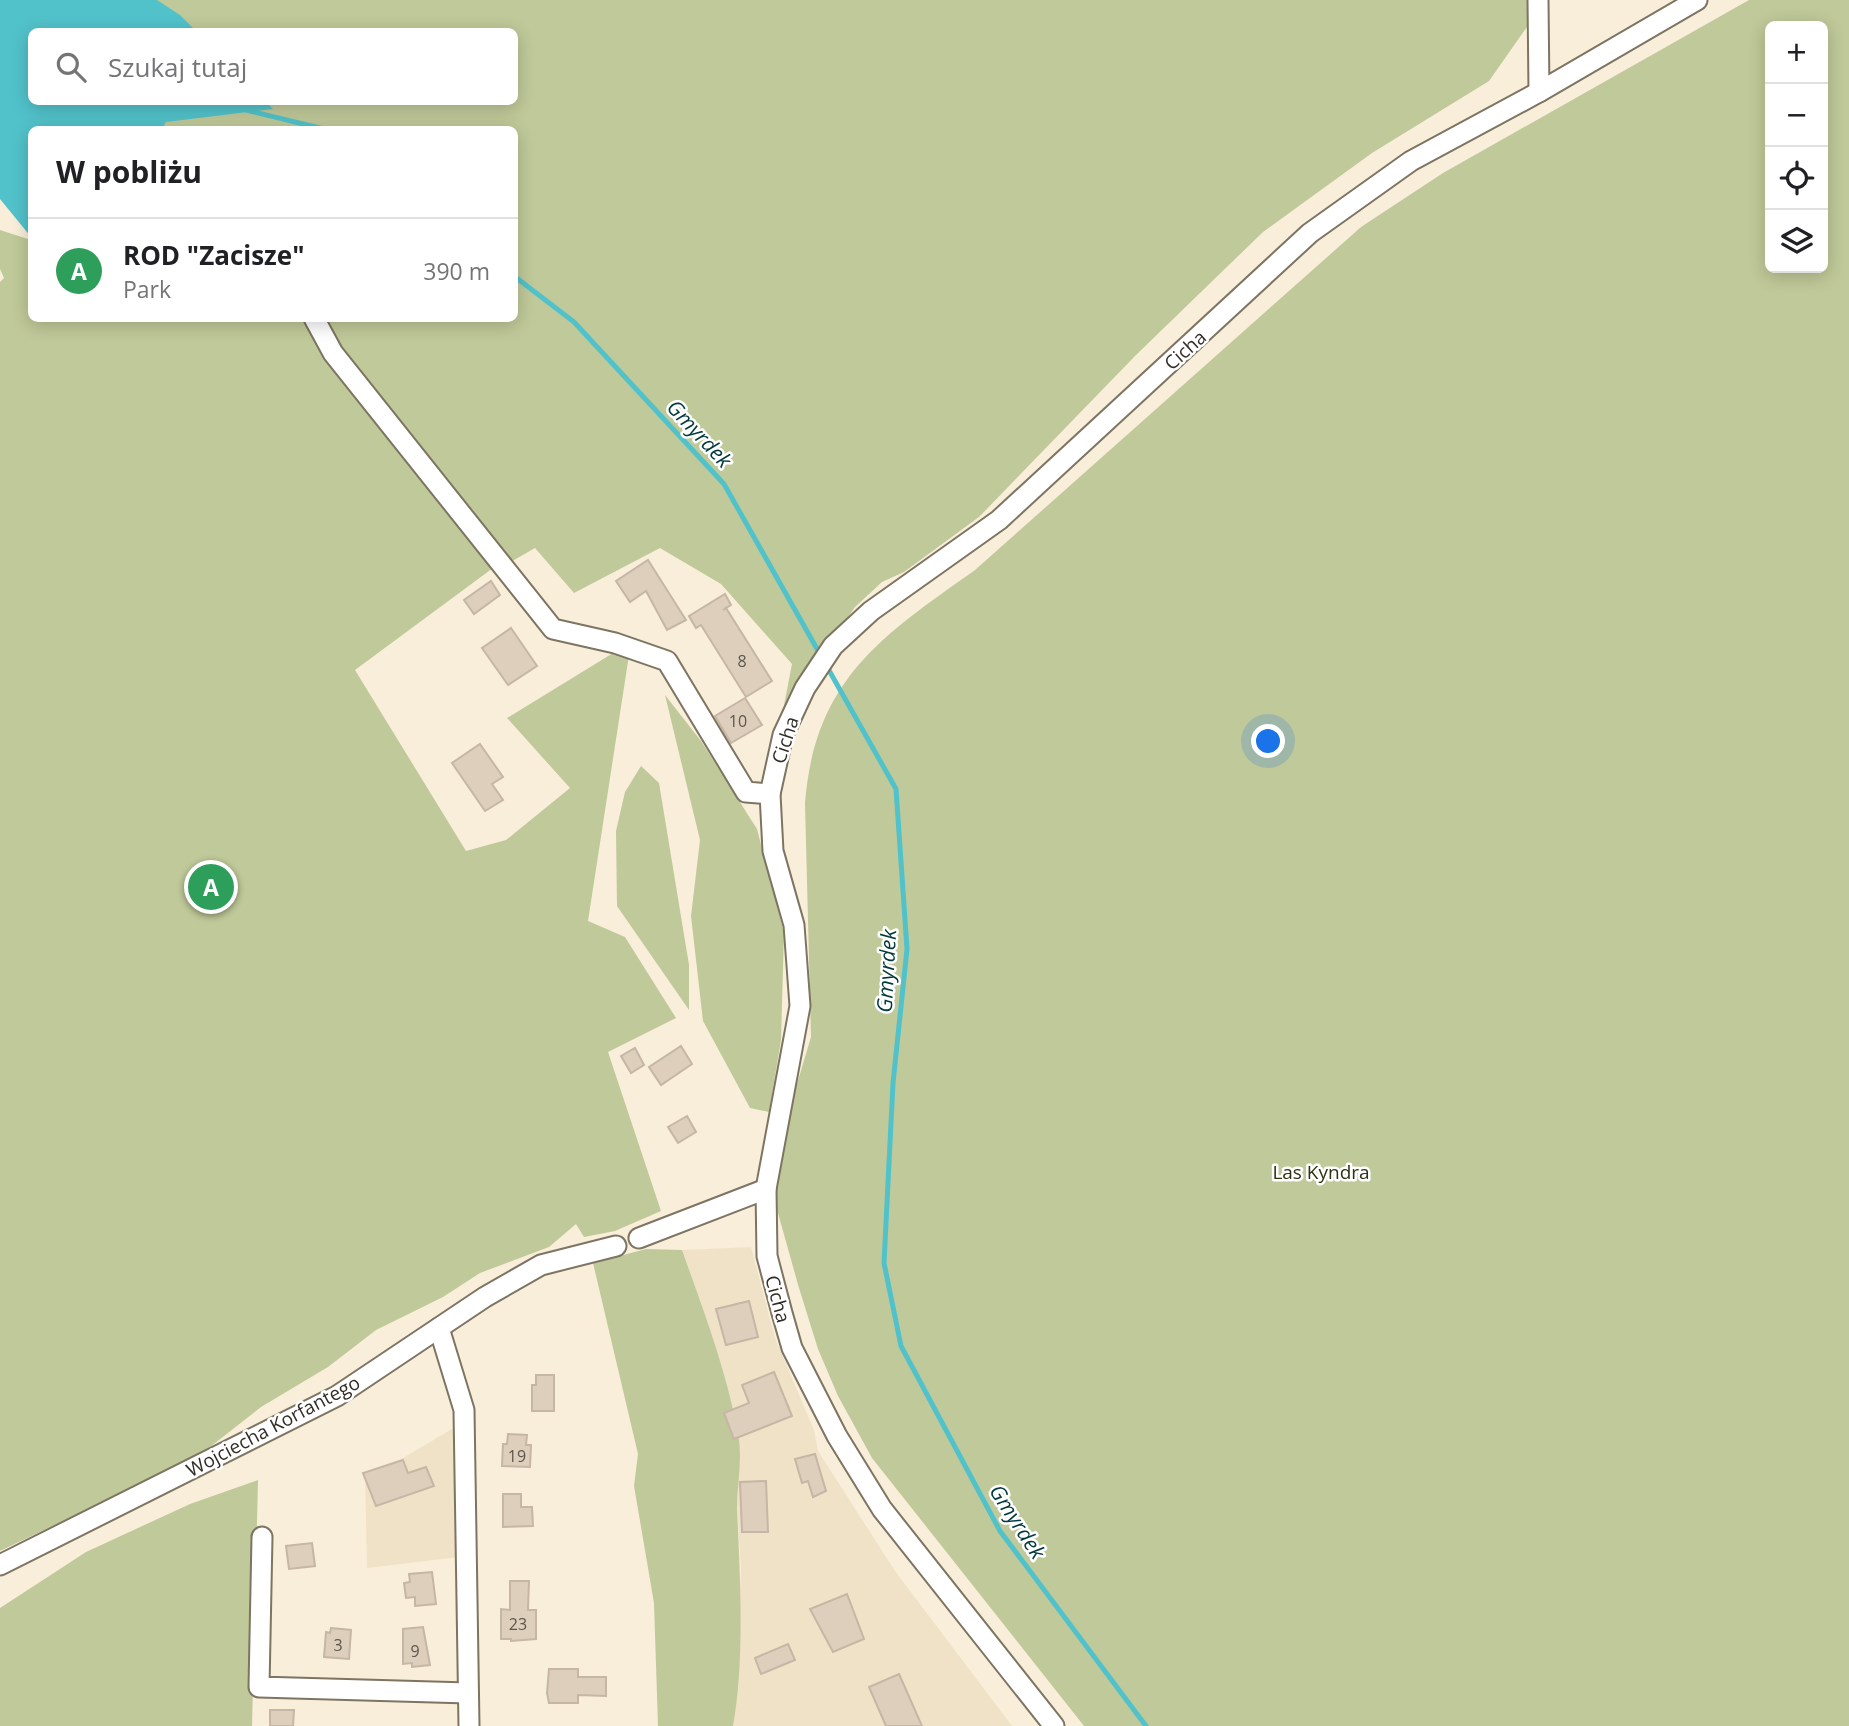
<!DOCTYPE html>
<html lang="pl">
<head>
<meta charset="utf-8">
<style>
	body { margin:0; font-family:"Open Sans",sans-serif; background:#f2f2f2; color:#202124 }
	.controls { position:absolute; right:21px; top:21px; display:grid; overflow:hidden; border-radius:10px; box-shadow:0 4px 18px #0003 }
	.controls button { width:63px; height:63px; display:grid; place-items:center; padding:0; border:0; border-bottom:2px solid #e0e0e0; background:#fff; color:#202124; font:35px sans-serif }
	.you { position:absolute; left:1269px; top:742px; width:24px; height:24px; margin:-18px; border:5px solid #fff; border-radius:50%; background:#1a73e8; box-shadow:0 0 0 10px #1a73e833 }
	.badge { display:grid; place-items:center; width:46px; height:46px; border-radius:50%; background:#9c5b26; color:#fff; font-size:23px; font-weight:700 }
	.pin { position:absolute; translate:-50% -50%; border:4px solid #fff; box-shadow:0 2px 7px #0006 }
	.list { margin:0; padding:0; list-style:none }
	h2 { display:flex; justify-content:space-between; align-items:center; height:91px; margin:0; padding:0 28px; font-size:30px }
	h2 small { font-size:23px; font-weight:400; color:#757577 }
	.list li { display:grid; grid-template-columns:46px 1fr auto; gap:21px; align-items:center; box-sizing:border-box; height:105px; padding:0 28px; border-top:2px solid #e0e0e0 }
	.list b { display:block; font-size:26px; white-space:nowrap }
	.list p { margin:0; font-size:23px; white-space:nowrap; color:#757577 }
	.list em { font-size:23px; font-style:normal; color:#757577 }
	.icon { flex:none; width:38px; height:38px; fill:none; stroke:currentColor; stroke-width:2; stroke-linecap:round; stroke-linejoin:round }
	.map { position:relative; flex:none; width:1849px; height:1726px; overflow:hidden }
	.search { position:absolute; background:#fff; box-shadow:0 4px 18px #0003; left:28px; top:28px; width:490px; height:77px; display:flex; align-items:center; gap:18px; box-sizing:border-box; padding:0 24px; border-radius:10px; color:#757577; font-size:26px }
	.panel { position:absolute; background:#fff; box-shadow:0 4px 18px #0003; left:28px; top:126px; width:490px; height:196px; border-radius:10px }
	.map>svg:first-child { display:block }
</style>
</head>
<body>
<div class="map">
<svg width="1849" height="1726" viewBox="0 0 1849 1726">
	<rect width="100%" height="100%" fill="#f9eeda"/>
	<g fill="#f0e2c7">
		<polygon points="751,1247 775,1338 814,1430 818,1451 895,1571 1012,1726 733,1726 741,1571 737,1504 740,1453 738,1433 702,1306 682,1250"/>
		<polygon points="457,1426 459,1557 367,1568 365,1472 403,1458"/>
	</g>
	<g fill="#c0c999" fill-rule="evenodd">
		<polygon points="129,0 1528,0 1529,24 1489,81 1372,153 1263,232 1136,355 979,517 904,572 882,582 855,607 805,678 779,731 792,664 721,584 660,548 574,593 535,548 507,564 341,350 321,319 514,318 514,130 145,129 152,113 257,102 514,102 514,32 173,31"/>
		<path d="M1749,0H1849V1726H1084L872,1458L838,1396L818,1349L799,1288L774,1199L788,1114L811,1037L805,803C815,679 882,636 975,570L1361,227L1443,173ZM1770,26H1823V268H1770Z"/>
		<polygon points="0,230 31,240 32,318 304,319 333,361 493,568 355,670 466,851 506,840 570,788 507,718 631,642 588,921 625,937 676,1018 608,1052 661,1211 615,1231 584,1237 576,1224 549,1247 480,1273 443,1297 376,1330 328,1367 261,1407 210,1447 138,1485 0,1551 0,282 4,278 0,269"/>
		<polygon points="665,695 701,741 757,829 784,933 781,1040 769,1112 750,1108 703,1021 691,916 700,840"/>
		<polygon points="641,766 659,783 689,965 689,1010 617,906 616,831 625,792"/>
		<path d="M646,1249L682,1250C703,1309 727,1372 738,1434C743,1460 737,1483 737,1508C740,1575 745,1660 733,1726H658L654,1603L634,1486L638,1454L593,1263Z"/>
		<polygon points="258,1480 252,1726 0,1726 0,1608 86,1552 190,1504"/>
	</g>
	<polygon fill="#52c2ca" points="0,0 157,0 180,15 196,31 32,32 32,102 266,102 273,109 166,122 162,129 32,130 31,237 0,199"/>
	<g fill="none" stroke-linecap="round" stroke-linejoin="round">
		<g stroke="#52c2ca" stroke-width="5">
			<polyline points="246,110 328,130"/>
			<polyline points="514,276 574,322 724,484 821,656"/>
			<polyline points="826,665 896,789 907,949 893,1083 884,1263 901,1346 1000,1531 1146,1726"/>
		</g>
	</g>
	<g fill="#decfbd" stroke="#c5b6a5" stroke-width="2">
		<polygon points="648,560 686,620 667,630 646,591 630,602 616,581"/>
		<polygon points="491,581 500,595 474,614 464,600"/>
		<polygon points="725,594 731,605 723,610 726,608 772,681 746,697 701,625 696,628 689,616"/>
		<polygon points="511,628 537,666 508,685 482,648"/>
		<polygon points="745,698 762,725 731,743 715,716"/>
		<polygon points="480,744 503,777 492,784 503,800 485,811 452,763"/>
		<polygon points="681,1046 692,1064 661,1085 649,1067"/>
		<polygon points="635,1048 644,1065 631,1073 621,1056"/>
		<polygon points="687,1116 696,1132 678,1143 668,1127"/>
		<polygon points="749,1301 758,1337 726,1345 716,1309"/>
		<polygon points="774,1372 792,1416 734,1439 724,1413 749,1403 742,1385"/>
		<polygon points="536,1375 554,1375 554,1411 532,1411 532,1385 536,1385"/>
		<polygon points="508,1434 527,1435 526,1445 531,1445 530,1467 502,1466 503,1444 507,1444"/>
		<polygon points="815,1454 826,1491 813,1497 808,1481 802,1483 795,1459"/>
		<polygon points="403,1460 408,1473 426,1467 434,1486 376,1506 363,1473"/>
		<polygon points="766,1481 768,1532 742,1532 740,1482"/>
		<polygon points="503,1494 521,1494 521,1507 532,1507 533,1526 503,1527"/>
		<polygon points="312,1543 315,1566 289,1569 286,1546"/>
		<polygon points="432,1572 436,1604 415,1606 415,1597 406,1598 404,1583 410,1582 409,1574"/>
		<polygon points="510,1581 529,1581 528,1610 536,1610 536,1639 511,1641 511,1639 501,1639 501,1609 510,1610"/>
		<polygon points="847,1594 864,1639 833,1652 810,1609"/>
		<polygon points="423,1627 430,1665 412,1667 412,1663 403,1664 403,1629"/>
		<polygon points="331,1628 351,1630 349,1659 324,1657 326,1632 330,1633"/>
		<polygon points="788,1644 795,1660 761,1674 755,1658"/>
		<polygon points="549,1669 578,1669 578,1677 606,1677 606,1696 578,1695 578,1703 549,1703 547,1693"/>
		<polygon points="899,1674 922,1726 886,1726 869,1687"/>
		<polygon points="270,1710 294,1710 293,1726 270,1726"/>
	</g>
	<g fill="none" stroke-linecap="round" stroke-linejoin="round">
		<g stroke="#7d7462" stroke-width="23">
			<g id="minor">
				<polyline points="1538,0 1539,92"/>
				<polyline points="314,318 333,353 553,629 615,643 667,661 746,792 770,794"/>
				<polyline points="639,1238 766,1189"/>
				<polyline points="439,1328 464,1410 469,1726"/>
				<polyline points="262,1537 259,1687 468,1693"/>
				<polyline points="0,1565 337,1396 485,1297 541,1265 616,1246"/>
				<polyline points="1054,1726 882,1509 837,1436 792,1348 782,1313 767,1256 766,1189 800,1006 794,925 773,851 770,794 783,735 805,688 833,646 871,611 999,520 1310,233 1411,161 1539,92 1697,0"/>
			</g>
		</g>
		<use href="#minor" stroke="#fff" stroke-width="19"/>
	</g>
	<g text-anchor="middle" stroke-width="5" stroke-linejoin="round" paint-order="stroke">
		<g font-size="16" fill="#5c564c">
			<text x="742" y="667">8</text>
			<text x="738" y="727">10</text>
			<text x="517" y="1462">19</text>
			<text x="518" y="1630">23</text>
			<text x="338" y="1651">3</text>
			<text x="415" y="1657">9</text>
		</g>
		<g font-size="19" fill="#312d26" stroke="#fff">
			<text transform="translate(1185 350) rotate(-42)" y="7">Cicha</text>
			<text transform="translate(785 740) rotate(-72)" y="7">Cicha</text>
			<text transform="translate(778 1299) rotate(75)" y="7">Cicha</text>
			<text transform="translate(273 1426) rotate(-28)" y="7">Wojciecha Korfantego</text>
		</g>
		<g font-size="19" fill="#2d3211" stroke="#fff">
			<text x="1321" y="1179">Las Kyndra</text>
		</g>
		<g font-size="21" font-style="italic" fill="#02393d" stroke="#fff">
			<text transform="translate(699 434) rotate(47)" y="7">Gmyrdek</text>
			<text transform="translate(887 971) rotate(-87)" y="7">Gmyrdek</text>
			<text transform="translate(1017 1522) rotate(57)" y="7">Gmyrdek</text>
		</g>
	</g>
</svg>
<div class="controls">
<button>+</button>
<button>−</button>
<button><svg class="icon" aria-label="locate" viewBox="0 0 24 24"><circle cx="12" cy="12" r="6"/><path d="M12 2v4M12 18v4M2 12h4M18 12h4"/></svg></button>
<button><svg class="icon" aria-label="layers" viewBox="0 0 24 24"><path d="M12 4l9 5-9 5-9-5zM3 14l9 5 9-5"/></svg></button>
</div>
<div class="you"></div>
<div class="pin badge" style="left:211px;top:887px;background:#2e9e5b">A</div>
<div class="search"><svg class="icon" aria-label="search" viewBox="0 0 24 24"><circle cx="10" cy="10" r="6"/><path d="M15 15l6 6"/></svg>Szukaj tutaj</div>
<section class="panel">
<h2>W pobliżu<small></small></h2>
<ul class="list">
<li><span class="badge" style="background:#2e9e5b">A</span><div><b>ROD &quot;Zacisze&quot;</b><p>Park</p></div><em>390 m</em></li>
</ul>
</section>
</div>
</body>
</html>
